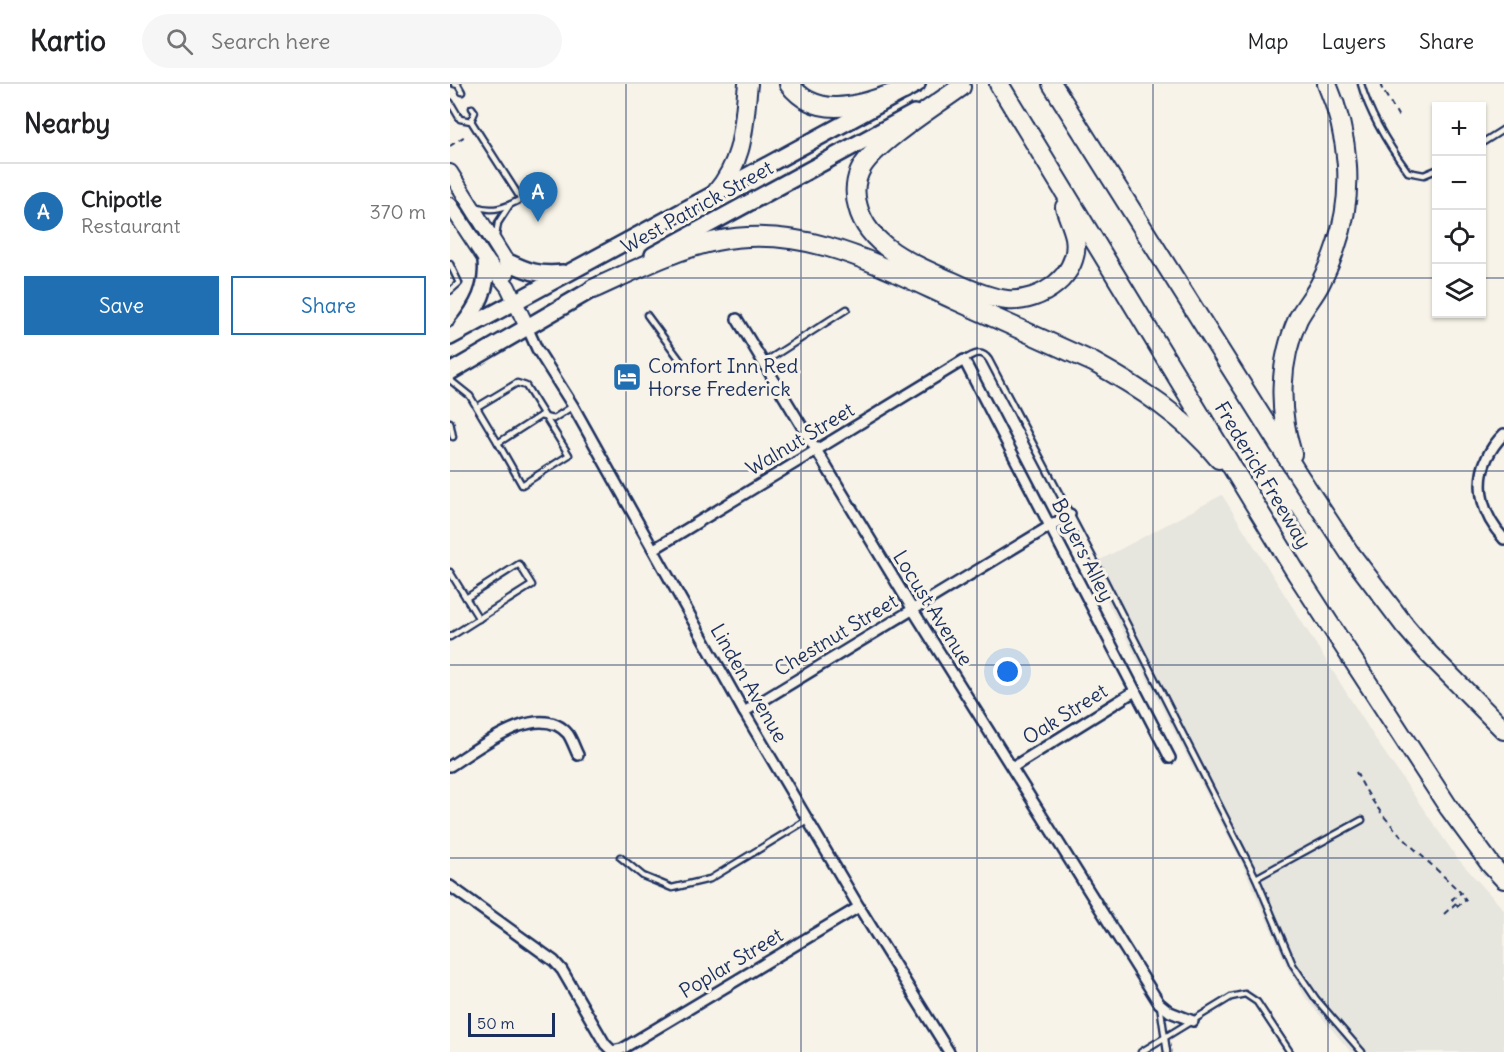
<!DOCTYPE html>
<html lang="en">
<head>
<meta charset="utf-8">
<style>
	body { margin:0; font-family:Delius,sans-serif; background:#f6f6f6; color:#202124 }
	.controls { position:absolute; right:18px; top:18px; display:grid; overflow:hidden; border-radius:0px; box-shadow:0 2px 4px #0004 }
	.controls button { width:54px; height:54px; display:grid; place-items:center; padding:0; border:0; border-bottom:2px solid #e0e0e0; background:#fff; color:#202124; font:30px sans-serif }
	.scale { position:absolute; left:18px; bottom:15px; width:87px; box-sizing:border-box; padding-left:6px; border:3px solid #1b2f5e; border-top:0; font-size:16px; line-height:21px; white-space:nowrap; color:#1b2f5e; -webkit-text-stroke:4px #f7f3e8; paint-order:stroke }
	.you { position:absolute; left:558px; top:588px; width:21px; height:21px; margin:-15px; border:4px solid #fff; border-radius:50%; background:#1a73e8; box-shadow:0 0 0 9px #1a73e833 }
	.badge { display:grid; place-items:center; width:39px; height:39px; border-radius:50%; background:#1f6fb2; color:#fff; font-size:20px; font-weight:700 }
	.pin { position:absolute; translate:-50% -50px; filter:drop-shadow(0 2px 3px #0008) }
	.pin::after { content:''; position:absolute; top:32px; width:21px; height:18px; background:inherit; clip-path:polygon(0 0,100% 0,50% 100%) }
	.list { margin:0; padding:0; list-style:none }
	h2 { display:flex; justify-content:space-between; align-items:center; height:78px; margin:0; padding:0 24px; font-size:26px }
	h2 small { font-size:20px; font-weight:400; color:#757577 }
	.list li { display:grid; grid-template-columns:39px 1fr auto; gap:18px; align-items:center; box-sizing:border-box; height:96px; padding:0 24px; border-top:2px solid #e0e0e0 }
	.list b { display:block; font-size:22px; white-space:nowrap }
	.list p { margin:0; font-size:20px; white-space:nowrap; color:#757577 }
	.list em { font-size:20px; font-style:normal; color:#757577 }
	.actions { display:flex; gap:12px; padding:18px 24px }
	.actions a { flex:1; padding:14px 0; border:2px solid #1f6fb2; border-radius:0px; text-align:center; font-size:21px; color:#1f6fb2 }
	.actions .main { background:#1f6fb2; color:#fff }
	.icon { flex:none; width:33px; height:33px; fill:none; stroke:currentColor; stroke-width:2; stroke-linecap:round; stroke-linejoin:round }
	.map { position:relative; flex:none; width:1054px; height:968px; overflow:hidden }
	header { display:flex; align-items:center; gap:36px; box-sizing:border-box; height:84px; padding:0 30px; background:#fff; border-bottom:2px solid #e0e0e0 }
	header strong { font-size:28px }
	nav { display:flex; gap:33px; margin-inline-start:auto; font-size:21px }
	.search { width:420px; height:54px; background:#f6f6f6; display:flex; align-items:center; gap:15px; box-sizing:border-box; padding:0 21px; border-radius:33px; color:#757577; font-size:22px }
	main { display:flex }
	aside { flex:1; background:#fff }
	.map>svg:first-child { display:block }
</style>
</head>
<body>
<header>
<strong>Kartio</strong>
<div class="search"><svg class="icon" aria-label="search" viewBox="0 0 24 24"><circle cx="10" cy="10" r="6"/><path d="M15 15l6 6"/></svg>Search here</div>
<nav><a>Map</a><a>Layers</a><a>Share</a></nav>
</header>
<main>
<aside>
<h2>Nearby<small></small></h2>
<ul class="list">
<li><span class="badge">A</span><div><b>Chipotle</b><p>Restaurant</p></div><em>370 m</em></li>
</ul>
<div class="actions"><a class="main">Save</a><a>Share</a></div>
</aside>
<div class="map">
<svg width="1054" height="968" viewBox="0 0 1054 968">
	<rect width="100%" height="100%" fill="#f7f3e8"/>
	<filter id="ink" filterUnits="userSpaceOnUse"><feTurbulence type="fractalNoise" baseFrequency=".0167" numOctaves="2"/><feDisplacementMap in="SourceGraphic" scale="12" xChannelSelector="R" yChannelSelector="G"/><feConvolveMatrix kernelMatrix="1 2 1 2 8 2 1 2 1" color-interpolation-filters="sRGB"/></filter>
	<g filter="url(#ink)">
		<polygon fill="#e6e5de" points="772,411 928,659 1007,774 1054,826 1054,968 901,968 857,916 838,884 790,775 639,482"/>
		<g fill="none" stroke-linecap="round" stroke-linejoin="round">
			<polyline stroke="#727c95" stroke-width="4" points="842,429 856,450"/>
			<g stroke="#1b2f5e" stroke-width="9">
				<g id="service">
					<polyline points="4,0 8,1 12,8"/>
					<path d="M911,0C920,32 939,62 958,88L974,91L986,86"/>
					<path d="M0,18L10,35L21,37L71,115C57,123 42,129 26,122"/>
					<polyline points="21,37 25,28 22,24"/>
					<polyline points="1032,59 1054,45"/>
					<polyline points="46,152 48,139 59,122"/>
					<polyline points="0,180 9,199 0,207"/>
					<polyline points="197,231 233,280"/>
					<path d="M514,276C523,270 532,265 539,276L649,485L806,794L843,881L866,915L912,968"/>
					<polyline points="313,279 397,225"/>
					<polyline points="0,296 20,312 48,359 90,332 103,335 123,322"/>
					<polyline points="27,323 67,299 76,302 119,371 72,401 48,359"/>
					<polyline points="0,338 3,353"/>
					<polyline points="0,488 29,535"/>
					<polyline points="0,553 82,501 69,480 16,514"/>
					<polyline points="170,773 193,792 222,804 260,795 357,736"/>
					<polyline points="806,794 912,736"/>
					<polyline points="710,921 717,968"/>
					<polyline points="691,968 781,913 795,910 807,918 840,968"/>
				</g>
			</g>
			<g stroke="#1b2f5e" stroke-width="14">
				<g id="minor">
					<polyline points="287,235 463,526 709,919 720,928 743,937"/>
					<polyline points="77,243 87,265 123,322 294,628 409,823 499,968"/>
					<path d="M1054,350C1022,382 1025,423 1054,455"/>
					<polyline points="204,465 514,276 720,674"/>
					<polyline points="294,628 620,430"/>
					<path d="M0,682C27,665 89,615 118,650C122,656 125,665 128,671"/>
					<polyline points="563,683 685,607"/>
					<polyline points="0,802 104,877 112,886 155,960 162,967 172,965 409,823"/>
				</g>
			</g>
			<g stroke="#1b2f5e" stroke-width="18">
				<g id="secondary">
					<polyline points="0,88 56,177 57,189"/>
					<polyline points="0,121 36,176 58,203 77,243"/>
				</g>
			</g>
			<g stroke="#1b2f5e" stroke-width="20">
				<g id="primary">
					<polyline points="203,171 464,29"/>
					<path d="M56,177C77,187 89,192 113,189"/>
					<path d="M11,244C28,223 39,203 36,176"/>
					<polyline points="0,253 467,0"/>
					<polyline points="0,288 153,199"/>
				</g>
			</g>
			<g stroke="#1b2f5e" stroke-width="22">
				<g id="motorway">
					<path d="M339,0C370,40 415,18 454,6"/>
					<polyline points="549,0 847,490 999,724 1041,781 1054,795"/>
					<polyline points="602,0 849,392 899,468 955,542 979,570 1054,646"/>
					<path d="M511,3C486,21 426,59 412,83C405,95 404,110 408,123C418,163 466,182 501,197C518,205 538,214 557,216C591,219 631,191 625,153C623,143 618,133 615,123"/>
					<path d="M266,109C295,74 293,43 298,0"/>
					<path d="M143,205C183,187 223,166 266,157C354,139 429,181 505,216C551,237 597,257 643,278C688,303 736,334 769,375"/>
					<path d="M842,370C828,326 829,277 848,235C854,223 864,212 870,200C876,188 882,175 886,162C905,109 899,51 877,0"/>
				</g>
			</g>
			<g stroke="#1b2f5e" stroke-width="2" stroke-dasharray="6 4.5" stroke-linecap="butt">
				<polyline points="932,0 931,3 949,33"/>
				<polyline points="0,62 15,52"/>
				<path d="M906,688C932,742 970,768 1011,809L1002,815L1008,822L1016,816L1011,809"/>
				<polyline points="994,830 1006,819"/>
			</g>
			<use href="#service" stroke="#f7f3e8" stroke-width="4.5"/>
			<use href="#minor" stroke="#f7f3e8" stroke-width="9"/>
			<use href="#secondary" stroke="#f7f3e8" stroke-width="14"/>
			<use href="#primary" stroke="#f7f3e8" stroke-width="15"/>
			<use href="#motorway" stroke="#f7f3e8" stroke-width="18"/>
		</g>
	</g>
	<path fill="none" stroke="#1b2f5e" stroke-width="1.5" stroke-opacity="0.55" d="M176,0V968M351,0V968M527,0V968M703,0V968M878,0V968M0,194H986M1032,194H1054M0,387H1054M0,581H1054M0,774H1054"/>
	<defs>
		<g id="hotel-square" transform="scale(1.5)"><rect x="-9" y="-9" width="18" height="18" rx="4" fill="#1f6fb2" stroke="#f7f3e8"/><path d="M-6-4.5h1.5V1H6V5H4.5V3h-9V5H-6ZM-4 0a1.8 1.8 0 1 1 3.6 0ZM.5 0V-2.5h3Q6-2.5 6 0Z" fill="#fff"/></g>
	</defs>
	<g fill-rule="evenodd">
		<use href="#hotel-square" x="177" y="293"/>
	</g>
	<g text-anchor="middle" stroke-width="6" stroke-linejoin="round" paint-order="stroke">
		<g font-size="20" fill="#1b2f5e" stroke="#f7f3e8">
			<text transform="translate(247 123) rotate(-29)" y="7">West Patrick Street</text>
			<text transform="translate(350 355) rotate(-31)" y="7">Walnut Street</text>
			<text transform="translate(813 391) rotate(59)" y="7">Frederick Freeway</text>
			<text transform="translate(633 466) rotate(63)" y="7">Boyers Alley</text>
			<text transform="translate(483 524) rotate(58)" y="7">Locust Avenue</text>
			<text transform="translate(386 551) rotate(-31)" y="7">Chestnut Street</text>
			<text transform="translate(299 599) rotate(60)" y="7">Linden Avenue</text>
			<text transform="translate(615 630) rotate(-32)" y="7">Oak Street</text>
			<text transform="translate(281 879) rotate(-31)" y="7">Poplar Street</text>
		</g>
		<g font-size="20" fill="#1b2f5e" stroke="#f7f3e8" text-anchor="start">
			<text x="198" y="289">Comfort Inn Red<tspan x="198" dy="23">Horse Frederick</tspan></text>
		</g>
	</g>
</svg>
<div class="controls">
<button>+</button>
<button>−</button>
<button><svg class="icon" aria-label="locate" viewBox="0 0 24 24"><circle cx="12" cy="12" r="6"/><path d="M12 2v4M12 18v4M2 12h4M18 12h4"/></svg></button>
<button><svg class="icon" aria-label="layers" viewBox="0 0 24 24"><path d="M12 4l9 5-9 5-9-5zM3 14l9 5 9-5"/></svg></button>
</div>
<div class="scale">50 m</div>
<div class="you"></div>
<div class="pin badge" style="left:88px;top:138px">A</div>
</div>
</main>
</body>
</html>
